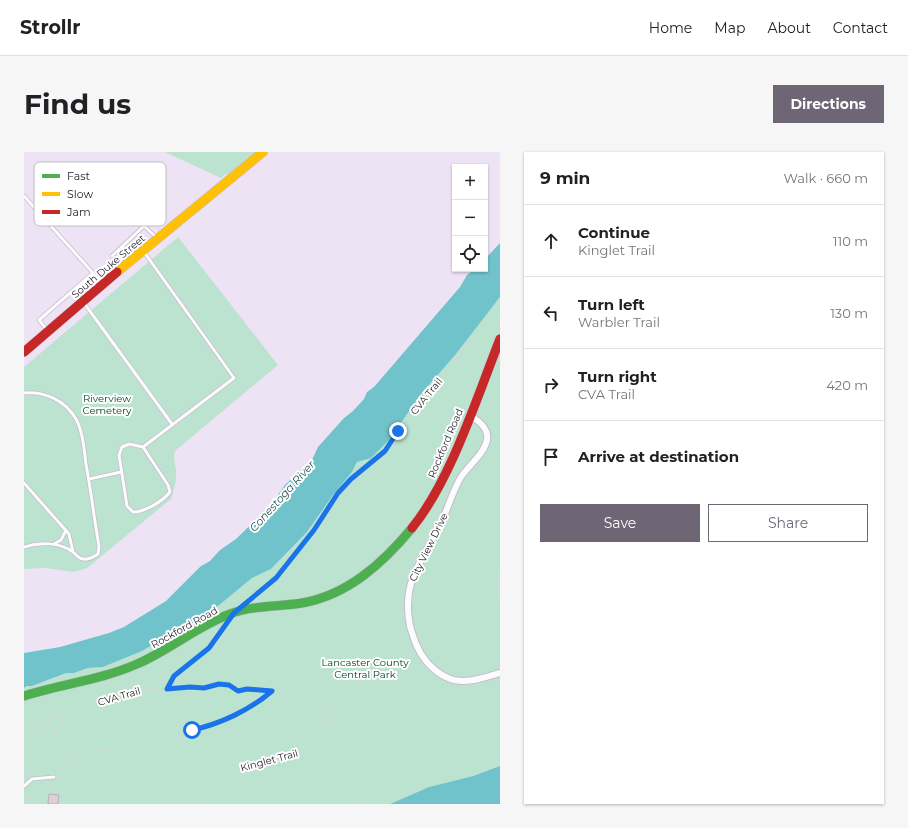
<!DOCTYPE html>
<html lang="en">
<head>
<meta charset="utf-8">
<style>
	body { margin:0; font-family:Montserrat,sans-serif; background:#f6f6f6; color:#202124 }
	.controls { position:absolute; right:12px; top:12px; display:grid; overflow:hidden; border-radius:0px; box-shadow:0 1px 3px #0004 }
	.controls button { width:36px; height:36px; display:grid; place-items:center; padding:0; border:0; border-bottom:1px solid #e0e0e0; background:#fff; color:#202124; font:20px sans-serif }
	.stop { position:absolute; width:12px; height:12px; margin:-9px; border:3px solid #1a73e8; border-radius:50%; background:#fff }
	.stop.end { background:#1a73e8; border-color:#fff; box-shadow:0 1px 4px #0008 }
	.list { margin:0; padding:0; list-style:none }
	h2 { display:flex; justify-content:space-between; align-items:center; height:52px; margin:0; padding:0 16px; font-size:17px }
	h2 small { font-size:13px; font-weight:400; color:#757577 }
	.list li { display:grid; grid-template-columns:26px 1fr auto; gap:12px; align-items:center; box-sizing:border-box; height:72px; padding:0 16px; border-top:1px solid #e0e0e0 }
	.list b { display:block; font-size:15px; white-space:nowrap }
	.list p { margin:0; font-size:13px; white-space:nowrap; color:#757577 }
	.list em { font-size:13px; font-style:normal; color:#757577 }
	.actions { display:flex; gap:8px; padding:12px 16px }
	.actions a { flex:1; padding:9px 0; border:1px solid #6e6674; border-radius:0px; text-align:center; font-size:14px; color:#6e6674 }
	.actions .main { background:#6e6674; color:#fff }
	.icon { flex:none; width:22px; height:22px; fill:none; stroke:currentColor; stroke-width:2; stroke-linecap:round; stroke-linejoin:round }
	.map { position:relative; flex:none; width:476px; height:652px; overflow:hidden; border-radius:0px }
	header { display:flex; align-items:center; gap:24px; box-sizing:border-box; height:56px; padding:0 20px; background:#fff; border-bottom:1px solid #e0e0e0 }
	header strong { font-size:19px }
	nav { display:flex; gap:22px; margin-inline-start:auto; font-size:14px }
	.intro { display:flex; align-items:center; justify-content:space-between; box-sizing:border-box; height:96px; padding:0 24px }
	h1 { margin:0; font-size:28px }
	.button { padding:10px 18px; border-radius:0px; background:#6e6674; color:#fff; font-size:14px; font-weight:700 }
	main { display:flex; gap:24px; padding:0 24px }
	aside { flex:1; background:#fff; border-radius:0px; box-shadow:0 1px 3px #0004 }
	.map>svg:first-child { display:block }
</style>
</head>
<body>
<header>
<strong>Strollr</strong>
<nav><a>Home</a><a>Map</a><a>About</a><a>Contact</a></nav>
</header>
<div class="intro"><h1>Find us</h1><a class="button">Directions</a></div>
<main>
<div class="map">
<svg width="476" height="652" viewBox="0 0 476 652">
	<rect width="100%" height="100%" fill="#ede3f5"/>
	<g fill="#bce3d0">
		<polygon points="141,0 233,0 203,24 203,21 197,26"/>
		<path d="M154,85L254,213L151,299C149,308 151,310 152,318C153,328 150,338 147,347L63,416L50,420L21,416L0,417V215Z"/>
		<polygon points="476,145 476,614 449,624 405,635 366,652 0,652 0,536 3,534 8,534 42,521 50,521 64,516 79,515 118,499 147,482 155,481 160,475 177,468 228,426 247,417 283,380 309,343 328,320 333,310 382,263 407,229 432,202"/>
	</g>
	<g fill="#70c3ca">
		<polygon points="476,91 476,145 432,202 397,242 365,288 347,306 333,310 328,320 309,343 283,380 247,417 228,426 177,468 160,475 155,481 147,482 118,499 79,515 64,516 50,521 42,521 8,534 3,534 0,536 0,501 36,495 85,481 100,475 142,449 177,414 186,409 196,398 212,387 246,354 261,333 288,308 294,295 320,266 329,259 340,247 343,240 350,235 436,135 443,123 451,117 461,117 461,107"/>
		<polygon points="476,614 476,652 366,652 405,635 449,624"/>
	</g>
	<polygon fill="#dcd0d7" stroke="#bbafb6" points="25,642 35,643 34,652 24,652"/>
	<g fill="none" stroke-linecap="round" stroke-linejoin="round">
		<g stroke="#c4bcca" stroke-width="4.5">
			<g id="lane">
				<polyline points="0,44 78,131"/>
				<polyline points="95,45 120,74"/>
				<polyline points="88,104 120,74 132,85"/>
				<polyline points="60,151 148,272"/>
				<polyline points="23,178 15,168 69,121"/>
				<path d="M0,241C20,239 41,248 52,267C59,280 60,297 62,312C67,339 70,366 75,394L74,402C69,405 66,408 60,407C54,407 53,403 49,400C36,390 15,390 0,395"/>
				<path d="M105,292L119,295L144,333L146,340C139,349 121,360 109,360L103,354L95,303L98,295Z"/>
				<polyline points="119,295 210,226 120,100"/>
				<polyline points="65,327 97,320"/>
				<polyline points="0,331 45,382 49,400"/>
				<polyline points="30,392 37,388 42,378"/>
				<polyline points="0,634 8,627 30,625"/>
			</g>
		</g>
		<g stroke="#c4bcca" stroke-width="8">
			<path id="street" d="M445,263C454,268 465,276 463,288C460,302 444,314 437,325C428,340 424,357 416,373C398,410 377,429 386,474C390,487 393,498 402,509C426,537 446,530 476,521"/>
		</g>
		<g stroke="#c4bcca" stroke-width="10">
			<path id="fast" d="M0,544C37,532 77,528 113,512C146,498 173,474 206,462C229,453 254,455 278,451C324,443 359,411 388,376"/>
		</g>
		<g stroke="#c4bcca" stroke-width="10">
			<polyline id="slow" points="93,120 239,0"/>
		</g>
		<g stroke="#c4bcca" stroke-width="10">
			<g id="jam">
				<polyline points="0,200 93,120"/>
				<path d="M388,376C427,328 453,245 476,187"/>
			</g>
		</g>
		<g stroke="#d8d5db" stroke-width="1" stroke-dasharray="2 2" stroke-linecap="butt">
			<polyline points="476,420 473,437 476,443"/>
			<polyline points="222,450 252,427 289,378 314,341 361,299 407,235 455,181 476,160"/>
			<path d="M144,537C156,536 166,536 178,536C195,536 195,527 214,539L223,537L248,539L271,535C279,546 282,553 296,557L299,568L311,558L327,557L349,553L372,545L408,524"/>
			<path d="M248,539C231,554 209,564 189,573C182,576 174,576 168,578C155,582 143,592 138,604L153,613L167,630L190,622L275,601L286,595L299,568"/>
			<polyline points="300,568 304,575 315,578 319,587 316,603 321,608 327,608 333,611 335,616 324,627 330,645 326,652"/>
			<polyline points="0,569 31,566 47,556 117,536 143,537 150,524 185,496 203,472"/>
			<polyline points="0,578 26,572"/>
			<polyline points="0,587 37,569"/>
			<path d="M0,613C1,611 1,609 3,607C12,592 43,587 38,564"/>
			<polyline points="34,622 41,610 45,607 58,601 76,598 91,599 104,602 117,607 125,616 132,614 138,604"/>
			<polyline points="0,623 4,620 7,624"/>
			<polyline points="9,632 15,643 16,652"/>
			<polyline points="5,652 4,647 8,645 15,652"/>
			<polyline points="149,652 166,631"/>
			<polyline points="173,652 174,629"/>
		</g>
		<use href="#lane" stroke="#fcfbfe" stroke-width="3"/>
		<use href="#street" stroke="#fcfbfe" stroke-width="6"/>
		<use href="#fast" stroke="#4caf50" stroke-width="9"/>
		<use href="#slow" stroke="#ffc107" stroke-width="9"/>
		<use href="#jam" stroke="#c62828" stroke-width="9"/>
	</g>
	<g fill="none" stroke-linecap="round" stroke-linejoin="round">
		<path stroke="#1a73e8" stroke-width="5" d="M168,578C196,572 226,558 248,539L223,537L214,539L205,533L195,532L180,536L166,535L143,537L150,524L185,496L210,461L252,426L290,378L314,341L327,327L361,299L374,279"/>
	</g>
	<g text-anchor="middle" stroke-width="4" stroke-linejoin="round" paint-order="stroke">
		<g font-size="10" fill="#29222e" stroke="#fff">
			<text transform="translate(84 114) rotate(-40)" y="4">South Duke Street</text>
			<text transform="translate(402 244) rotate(-51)" y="4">CVA Trail</text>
			<text transform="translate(421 291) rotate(-67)" y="4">Rockford Road</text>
			<text transform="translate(404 395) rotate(-64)" y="4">City View Drive</text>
			<text transform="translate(160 475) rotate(-29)" y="4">Rockford Road</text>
			<text transform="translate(95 544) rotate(-16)" y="4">CVA Trail</text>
			<text transform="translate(245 608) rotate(-15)" y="4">Kinglet Trail</text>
		</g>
		<g font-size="10" fill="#004123" stroke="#fff">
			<text x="83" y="250">Riverview<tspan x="83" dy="12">Cemetery</tspan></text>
			<text x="341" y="514">Lancaster County<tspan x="341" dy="12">Central Park</tspan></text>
		</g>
		<g font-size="11" font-style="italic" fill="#1e5152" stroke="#fff">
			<text transform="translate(258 344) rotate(-48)" y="4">Conestoga River</text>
		</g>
	</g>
	<rect x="10" y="10" width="132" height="64" rx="6" fill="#fff" stroke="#bfbdc0" stroke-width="1"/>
	<rect x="18" y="22" width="18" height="4" fill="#4caf50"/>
	<rect x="18" y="40" width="18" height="4" fill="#ffc107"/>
	<rect x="18" y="58" width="18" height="4" fill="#c62828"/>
	<g font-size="11" fill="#29222e">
		<text x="43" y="28">Fast</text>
		<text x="43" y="46">Slow</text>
		<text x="43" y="64">Jam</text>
	</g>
</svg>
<div class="controls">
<button>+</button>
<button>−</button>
<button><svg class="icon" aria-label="locate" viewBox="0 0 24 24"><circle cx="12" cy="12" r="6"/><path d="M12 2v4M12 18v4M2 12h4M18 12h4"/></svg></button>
</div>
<div class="stop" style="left:168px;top:578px"></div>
<div class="stop end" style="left:374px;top:279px"></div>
</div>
<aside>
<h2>9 min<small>Walk · 660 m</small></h2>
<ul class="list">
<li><svg class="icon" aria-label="ahead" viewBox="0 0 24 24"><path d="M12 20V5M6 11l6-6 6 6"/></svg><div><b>Continue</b><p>Kinglet Trail</p></div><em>110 m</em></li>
<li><svg class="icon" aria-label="left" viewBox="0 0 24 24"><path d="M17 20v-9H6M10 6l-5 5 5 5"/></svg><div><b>Turn left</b><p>Warbler Trail</p></div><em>130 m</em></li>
<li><svg class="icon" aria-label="right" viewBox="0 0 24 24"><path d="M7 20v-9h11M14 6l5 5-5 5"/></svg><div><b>Turn right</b><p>CVA Trail</p></div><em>420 m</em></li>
<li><svg class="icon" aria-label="arrive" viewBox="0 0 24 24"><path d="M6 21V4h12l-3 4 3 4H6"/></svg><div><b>Arrive at destination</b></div></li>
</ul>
<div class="actions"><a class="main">Save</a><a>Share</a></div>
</aside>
</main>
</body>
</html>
